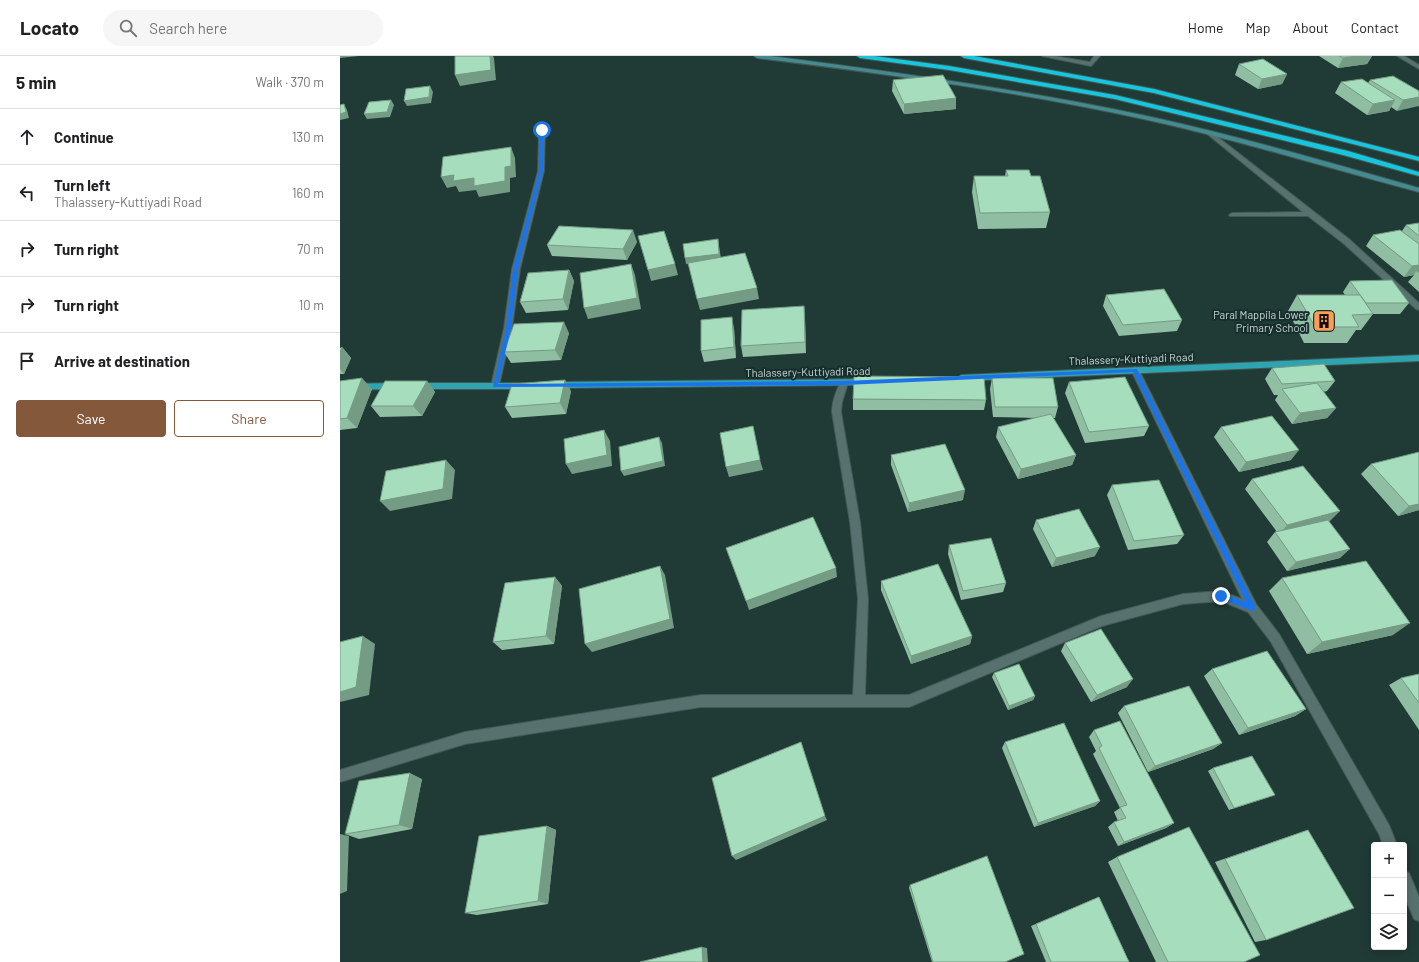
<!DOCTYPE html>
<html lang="en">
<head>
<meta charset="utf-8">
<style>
	body { margin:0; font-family:Barlow,sans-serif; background:#f6f6f6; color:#202124 }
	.controls { position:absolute; right:12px; bottom:12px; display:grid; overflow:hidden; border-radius:4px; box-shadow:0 2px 10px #0003 }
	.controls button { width:36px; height:36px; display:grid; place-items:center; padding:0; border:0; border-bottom:1px solid #e0e0e0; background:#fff; color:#202124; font:20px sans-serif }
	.stop { position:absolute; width:12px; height:12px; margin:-9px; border:3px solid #1a73e8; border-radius:50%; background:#fff }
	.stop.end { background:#1a73e8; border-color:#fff; box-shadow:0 1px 4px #0008 }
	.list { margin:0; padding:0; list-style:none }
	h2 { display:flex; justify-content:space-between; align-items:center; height:52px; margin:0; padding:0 16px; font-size:17px }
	h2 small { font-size:13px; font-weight:400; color:#757577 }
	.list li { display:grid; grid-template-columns:26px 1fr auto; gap:12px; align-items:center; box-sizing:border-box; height:56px; padding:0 16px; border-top:1px solid #e0e0e0 }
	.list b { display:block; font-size:15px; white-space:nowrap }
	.list p { margin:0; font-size:13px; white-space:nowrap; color:#757577 }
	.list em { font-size:13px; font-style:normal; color:#757577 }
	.actions { display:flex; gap:8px; padding:12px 16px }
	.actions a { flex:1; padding:9px 0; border:1px solid #84583b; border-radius:4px; text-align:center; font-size:14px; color:#84583b }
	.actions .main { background:#84583b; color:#fff }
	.icon { flex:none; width:22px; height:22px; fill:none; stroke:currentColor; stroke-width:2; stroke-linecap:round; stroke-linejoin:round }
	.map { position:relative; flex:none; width:1079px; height:906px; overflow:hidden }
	header { display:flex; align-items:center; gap:24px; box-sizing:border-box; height:56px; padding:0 20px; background:#fff; border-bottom:1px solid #e0e0e0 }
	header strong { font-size:19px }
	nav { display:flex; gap:22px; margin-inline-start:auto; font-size:14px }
	.search { width:280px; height:36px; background:#f6f6f6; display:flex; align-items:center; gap:10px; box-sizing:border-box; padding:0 14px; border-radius:22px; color:#757577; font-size:15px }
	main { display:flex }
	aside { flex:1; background:#fff }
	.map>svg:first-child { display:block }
</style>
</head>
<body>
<header>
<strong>Locato</strong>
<div class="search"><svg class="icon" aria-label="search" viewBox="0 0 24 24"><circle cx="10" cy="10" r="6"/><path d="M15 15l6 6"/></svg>Search here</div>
<nav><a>Home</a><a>Map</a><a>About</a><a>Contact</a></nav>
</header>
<main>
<aside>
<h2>5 min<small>Walk · 370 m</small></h2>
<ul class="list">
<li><svg class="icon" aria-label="ahead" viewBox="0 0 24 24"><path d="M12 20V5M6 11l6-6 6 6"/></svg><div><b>Continue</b></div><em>130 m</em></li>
<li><svg class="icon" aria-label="left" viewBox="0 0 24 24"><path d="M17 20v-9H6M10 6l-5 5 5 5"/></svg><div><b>Turn left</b><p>Thalassery-Kuttiyadi Road</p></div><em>160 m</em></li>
<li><svg class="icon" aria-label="right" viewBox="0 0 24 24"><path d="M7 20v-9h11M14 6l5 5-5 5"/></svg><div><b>Turn right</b></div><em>70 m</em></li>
<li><svg class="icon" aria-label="right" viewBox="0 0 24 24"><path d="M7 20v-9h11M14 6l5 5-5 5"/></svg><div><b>Turn right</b></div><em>10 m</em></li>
<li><svg class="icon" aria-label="arrive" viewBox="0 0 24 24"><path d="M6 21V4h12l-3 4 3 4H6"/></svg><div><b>Arrive at destination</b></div></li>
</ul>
<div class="actions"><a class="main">Save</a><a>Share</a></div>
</aside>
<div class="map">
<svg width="1079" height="906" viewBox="0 0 1079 906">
	<rect width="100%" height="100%" fill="#203a36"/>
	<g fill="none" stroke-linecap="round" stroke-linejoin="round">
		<g stroke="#425854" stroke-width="2">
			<g id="street">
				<polygon points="702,0 714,0 750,6 754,0 760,0 751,10"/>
				<polygon points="1057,0 1064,0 1079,9 1079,13"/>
				<polygon points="202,72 205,74 204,115 180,213 172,272 159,330 155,333 151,330 164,272 172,213 198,115 199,74"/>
				<polygon points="866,75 870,75 1009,183 1079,247 1079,254 1076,253 1003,187 968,160 890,160 889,159 892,157 963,156 866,77"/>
				<path d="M795,311L799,314L916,548L939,578L1049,769L1057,789H1043L1039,778L931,586L908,556L881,545L843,548L762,570L569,651H361L125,688L0,726V714L125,676L361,639H513L518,543L510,466L492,356C492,345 496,335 501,325L504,324L508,327L502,346L501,356L520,466L528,543L525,639H569L761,560L843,538L881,535L902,543L791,314Z"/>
				<polygon points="1064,815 1069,817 1079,841 1079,865 1074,863 1064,839"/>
			</g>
		</g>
		<g stroke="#425854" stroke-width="2">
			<path id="secondary" d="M414,0H430C554,16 679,33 802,59C895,79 987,106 1079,132V136C987,112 896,83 803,63C676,35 546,18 417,2Z"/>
		</g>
		<g stroke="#425854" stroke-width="2">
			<g id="primary">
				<polygon points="1079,299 1079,305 621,325 617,322 621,319"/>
				<polygon points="526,323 530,326 526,329 216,332 212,329 216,326"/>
				<polygon points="56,327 60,330 56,333 0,334 0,328"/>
				<polygon points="78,327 184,327 188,330 184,333 78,333 74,330"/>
			</g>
		</g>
		<g stroke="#425854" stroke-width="2">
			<g id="highway">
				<polygon points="517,0 534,0 609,10 775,39 1008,95 1079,116 1079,120 1003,99 775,43 609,14 520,2"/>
				<polygon points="621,0 634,0 814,33 1079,101 1079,105 814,37 624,2"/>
			</g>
		</g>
		<use href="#street" fill="#57726e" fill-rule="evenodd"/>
		<use href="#secondary" fill="#438b90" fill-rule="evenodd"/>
		<use href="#primary" fill="#2fa4b1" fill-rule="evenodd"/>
		<use href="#highway" fill="#15c6de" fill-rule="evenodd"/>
	</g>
	<g fill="#8fbea2">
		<polygon points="979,0 1032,0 1027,8 998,12"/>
		<polygon points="899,8 947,18 942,28 918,33 895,19"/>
		<polygon points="553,24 616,42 616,53 564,58 552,35"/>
		<polygon points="1030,24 1079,35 1057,55 1051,51 1049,55 1027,59 995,37 1001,26 1028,27"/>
		<polygon points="666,114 691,120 710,156 706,172 638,173 632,136 634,120 665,120"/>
		<polygon points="1079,167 1079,236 1068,226 1074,219 1064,221 1026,190 1033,179 1062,175 1066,169"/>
		<polygon points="297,186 287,204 212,200 207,189"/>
		<polygon points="229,214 234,225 228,254 186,257 180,246"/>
		<polygon points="1010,225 1069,247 1060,258 1033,258 1021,274 1016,274 1007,287 964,287 948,255 957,239 1005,239 1003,236"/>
		<polygon points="766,239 842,264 837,275 779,280 763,250"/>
		<polygon points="464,250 465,262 466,297 403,301 401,290"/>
		<polygon points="394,272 396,302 364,306 361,295"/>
		<polygon points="229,277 221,304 171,307 164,296"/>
		<polygon points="2,291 11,302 4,318 0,318 0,292"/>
		<polygon points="932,312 995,325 987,335 983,336 996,352 987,362 952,368 935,344 938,339 934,339 925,323"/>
		<polygon points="652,322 718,351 715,362 713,362 736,399 732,409 678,423 656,381 658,371 697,362 653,361 650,333"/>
		<polygon points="0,325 32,333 17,372 0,374"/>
		<polygon points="87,325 95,336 82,360 40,361 31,350"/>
		<polygon points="729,326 809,370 804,380 745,387 725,337"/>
		<polygon points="231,335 226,358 172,362 165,351"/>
		<polygon points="513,343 646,344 644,354 513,354"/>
		<polygon points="881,371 951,404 899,416 874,381"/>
		<polygon points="551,399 623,444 568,456 551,409"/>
		<polygon points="1031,408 1079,454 1058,460 1021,418"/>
		<polygon points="912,423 990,465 989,465 1000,502 947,515 927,486 935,476 937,476 905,433"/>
		<polygon points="772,429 844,479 837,488 788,494 767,439"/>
		<polygon points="696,464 755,500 712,511 693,473"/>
		<polygon points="609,489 666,527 663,536 621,544 608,498"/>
		<polygon points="215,521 222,530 214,588 162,594 153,586"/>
		<polygon points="942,522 1053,579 967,598 929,535"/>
		<polygon points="541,525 632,580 630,588 571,608 541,534"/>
		<polygon points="725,587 787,631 751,646 721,595"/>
		<polygon points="872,613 966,653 955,660 899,679 864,620"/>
		<polygon points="654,617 695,640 693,644 668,654 652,621"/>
		<polygon points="1079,618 1079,674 1049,629 1061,622"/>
		<polygon points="784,650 882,687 873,693 808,716 778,657"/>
		<polygon points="754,674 834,767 826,772 778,790 768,771 774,766 778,765 774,756 780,752 753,698 756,695 749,681"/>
		<polygon points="665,686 760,745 755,750 694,771 662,692"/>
		<polygon points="873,712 929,741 889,754 868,715"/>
		<polygon points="82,723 72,773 19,783 5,778"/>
		<polygon points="207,770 216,774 208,848 137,859 125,857"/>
		<polygon points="968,774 926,884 915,886 875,806"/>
		<polygon points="777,801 904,906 816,906 768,806"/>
		<polygon points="570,829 665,906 592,906 569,832"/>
		<polygon points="759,841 789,906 706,906 691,870"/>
	</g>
	<g fill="#749b84">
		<polygon points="0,0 19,0 0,2"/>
		<polygon points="150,0 153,0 154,2 156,24 120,30 115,19"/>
		<polygon points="1017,0 1032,0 1027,8 998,12 1003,2"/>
		<polygon points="947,18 942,28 918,33 922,23"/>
		<polygon points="90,30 93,36 91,47 67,50 64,45"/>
		<polygon points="1079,41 1079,50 1057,55 1063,44"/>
		<polygon points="616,42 616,53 564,58 564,48"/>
		<polygon points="51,44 54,49 50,61 27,63 24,58"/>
		<polygon points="1055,44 1049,55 1027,59 1033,48"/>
		<polygon points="4,48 7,54 9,62 0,64 0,58"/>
		<polygon points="171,91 175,102 176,121 170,122 170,136 139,141 136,134 119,136 116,130 107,132 101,121 165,111"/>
		<polygon points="293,174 297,186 287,204 283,193"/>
		<polygon points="378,183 381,203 346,208 345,202"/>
		<polygon points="291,208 295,219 301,253 248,263 244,252"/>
		<polygon points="335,208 338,219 311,225 308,214"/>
		<polygon points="1079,209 1079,217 1076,215 1074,219 1064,221 1072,210"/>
		<polygon points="229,214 234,225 228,254 223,243"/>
		<polygon points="417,232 419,243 360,254 357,243"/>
		<polygon points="464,250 465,262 466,297 465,286"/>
		<polygon points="392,261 394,272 396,302 394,291"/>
		<polygon points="224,266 229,277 221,304 215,294"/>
		<polygon points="2,291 11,302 4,318 0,313 0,295"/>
		<polygon points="22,322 32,333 17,372 7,362"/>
		<polygon points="225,324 231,335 226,358 220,347"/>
		<polygon points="87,325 95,336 82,360 73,350"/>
		<polygon points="996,352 987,362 952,368 960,357"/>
		<polygon points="264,374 270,385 272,410 232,418 226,408"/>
		<polygon points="319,381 322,387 325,410 284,420 281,415"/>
		<polygon points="959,394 951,404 899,416 906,406"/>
		<polygon points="736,399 732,409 678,423 681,413"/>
		<polygon points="106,404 115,414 112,443 50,455 40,445"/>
		<polygon points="420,404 423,414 389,421 386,411"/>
		<polygon points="625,434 623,444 568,456 569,447"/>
		<polygon points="1079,448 1079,454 1058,460 1069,450"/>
		<polygon points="1000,455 990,465 939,479 947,469"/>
		<polygon points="760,491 755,500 712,511 716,502"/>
		<polygon points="1010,493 1000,502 947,515 956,506"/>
		<polygon points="320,510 325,519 334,572 252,596 245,588"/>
		<polygon points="496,512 497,521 409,554 406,545"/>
		<polygon points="215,521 222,530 214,588 206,580"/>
		<polygon points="1070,567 1053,579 967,598 982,586"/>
		<polygon points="23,580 35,588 29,639 0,646 0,636"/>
		<polygon points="632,580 630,588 571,608 571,600"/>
		<polygon points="793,623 787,631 751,646 757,639"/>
		<polygon points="695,640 693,644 668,654 669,650"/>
		<polygon points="966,653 955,660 899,679 908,672"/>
		<polygon points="882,687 873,693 808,716 815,710"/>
		<polygon points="70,717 82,723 72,773 59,769"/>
		<polygon points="760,745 755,750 694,771 698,767"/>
		<polygon points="485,760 487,764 396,804 392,800"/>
		<polygon points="834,767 826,772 778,790 784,786"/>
		<polygon points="207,770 216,774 208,848 198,845"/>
		<polygon points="0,778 9,780 7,835 0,838"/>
		<polygon points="362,891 367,892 368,906 363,906"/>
	</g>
	<g fill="#a6ddbc" stroke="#749b84">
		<polygon points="115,0 150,0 151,14 115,19"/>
		<polygon points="999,0 1017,0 1003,2"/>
		<polygon points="923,3 947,18 922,23 899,8"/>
		<polygon points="603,19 616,42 564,48 553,24"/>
		<polygon points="1053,20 1079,35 1079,41 1063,44 1030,24"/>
		<polygon points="1022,23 1055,44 1033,48 1001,26"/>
		<polygon points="90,30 89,41 64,45 66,33"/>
		<polygon points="51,44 47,56 24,58 29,46"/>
		<polygon points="4,48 6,56 0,58 0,49"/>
		<polygon points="171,91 171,110 165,111 165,125 134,130 134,122 113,125 114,119 101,121 103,101"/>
		<polygon points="666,114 689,114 691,120 700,120 710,156 640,157 634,120 668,120"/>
		<polygon points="1079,167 1079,180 1066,169"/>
		<polygon points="219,170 293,174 283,193 207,189"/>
		<polygon points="1060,174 1079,188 1079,209 1072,210 1033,179"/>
		<polygon points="324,175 335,208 308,214 298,180"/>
		<polygon points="378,183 379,198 345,202 343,188"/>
		<polygon points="405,197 417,232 357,243 348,207"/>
		<polygon points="291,208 297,242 244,252 240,217"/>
		<polygon points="229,214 223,243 180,246 188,217"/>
		<polygon points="1052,224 1069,247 1026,247 1010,225"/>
		<polygon points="824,233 842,264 783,269 766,239"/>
		<polygon points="957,239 1020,239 1033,258 1012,259 1019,271 975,271"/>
		<polygon points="464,250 465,286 401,290 402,254"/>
		<polygon points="392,261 394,291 361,295 361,264"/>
		<polygon points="224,266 215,294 164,296 174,268"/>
		<polygon points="984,308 995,325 942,328 932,312"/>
		<polygon points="514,320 644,321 646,344 513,343"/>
		<polygon points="785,321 809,370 749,376 729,326"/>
		<polygon points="22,322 7,362 0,363 0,325"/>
		<polygon points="652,322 713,322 718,351 655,351"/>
		<polygon points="225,324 220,347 165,351 172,328"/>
		<polygon points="45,325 87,325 73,350 31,350"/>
		<polygon points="977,327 996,352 960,357 942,333"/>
		<polygon points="711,358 736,399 681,413 658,371"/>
		<polygon points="932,360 959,394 906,406 881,371"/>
		<polygon points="413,370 420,404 386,411 380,377"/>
		<polygon points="264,374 267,399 226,408 224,383"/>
		<polygon points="319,381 323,405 281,415 279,391"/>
		<polygon points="605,388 625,434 569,447 551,399"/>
		<polygon points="1079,396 1079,448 1069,450 1031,408"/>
		<polygon points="106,404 103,433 40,445 46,415"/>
		<polygon points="963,410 1000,455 947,469 912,423"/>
		<polygon points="819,424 844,479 794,485 772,429"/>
		<polygon points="739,453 760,491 716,502 696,464"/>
		<polygon points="473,461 496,512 406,545 386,492"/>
		<polygon points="988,464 1010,493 956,506 935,476"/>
		<polygon points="651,482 666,527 623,535 609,489"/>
		<polygon points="1026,505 1070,567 982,586 942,522"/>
		<polygon points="598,508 632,580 571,600 541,525"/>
		<polygon points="320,510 330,563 245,588 239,533"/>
		<polygon points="215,521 206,580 153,586 165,527"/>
		<polygon points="761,573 793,623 757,639 725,587"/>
		<polygon points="23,580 16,631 0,636 0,586"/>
		<polygon points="927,595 966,653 908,672 872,613"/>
		<polygon points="679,608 695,640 669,650 654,617"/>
		<polygon points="1079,618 1079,647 1061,622"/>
		<polygon points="849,630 882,687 815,710 784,650"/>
		<polygon points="780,665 834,767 784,786 774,766 786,762 780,751 787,749 759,692 762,690 754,674"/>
		<polygon points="724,667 760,745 698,767 665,686"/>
		<polygon points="461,686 485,760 392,800 372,722"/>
		<polygon points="912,700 935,739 894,752 873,712"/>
		<polygon points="70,717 59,769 5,778 19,725"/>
		<polygon points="207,770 198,845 125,857 139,780"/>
		<polygon points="849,771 920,899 904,906 828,906 777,801"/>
		<polygon points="968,774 1014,852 926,884 885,803"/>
		<polygon points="647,800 684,898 665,906 593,906 570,829"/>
		<polygon points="759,841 789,906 711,906 696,868"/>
		<polygon points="362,891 363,906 300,906"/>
	</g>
	<polygon fill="#1a73e8" points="202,73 204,74 203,115 178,213 171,272 158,328 504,325 797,313 915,550 915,554 912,555 879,542 879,538 881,537 906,546 793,316 504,329 153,331 166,272 173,213 199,115 200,74"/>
	<defs>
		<g id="building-square" transform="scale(1.15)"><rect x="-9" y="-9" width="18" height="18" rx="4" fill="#fe9c57" stroke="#162f2c"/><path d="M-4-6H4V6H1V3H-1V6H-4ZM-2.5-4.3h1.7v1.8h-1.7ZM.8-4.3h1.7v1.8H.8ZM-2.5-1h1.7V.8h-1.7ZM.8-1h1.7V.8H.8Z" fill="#111"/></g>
	</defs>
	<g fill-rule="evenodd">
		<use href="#building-square" x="984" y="265"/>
	</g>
	<g text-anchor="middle" stroke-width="4" stroke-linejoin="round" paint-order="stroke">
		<g font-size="11" fill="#cad8d5" stroke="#162f2c" text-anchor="end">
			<text x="968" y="263">Paral Mappila Lower<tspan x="968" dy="13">Primary School</tspan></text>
		</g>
		<g font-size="11" fill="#cad8d5" stroke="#162f2c">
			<text transform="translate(791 303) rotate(-2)" y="4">Thalassery-Kuttiyadi Road</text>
			<text transform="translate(468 316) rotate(-1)" y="4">Thalassery-Kuttiyadi Road</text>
		</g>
	</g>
</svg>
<div class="controls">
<button>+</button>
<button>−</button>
<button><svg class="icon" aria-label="layers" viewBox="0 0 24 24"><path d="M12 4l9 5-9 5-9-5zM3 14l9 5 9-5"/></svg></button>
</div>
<div class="stop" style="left:202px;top:74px"></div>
<div class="stop end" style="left:881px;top:540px"></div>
</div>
</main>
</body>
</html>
